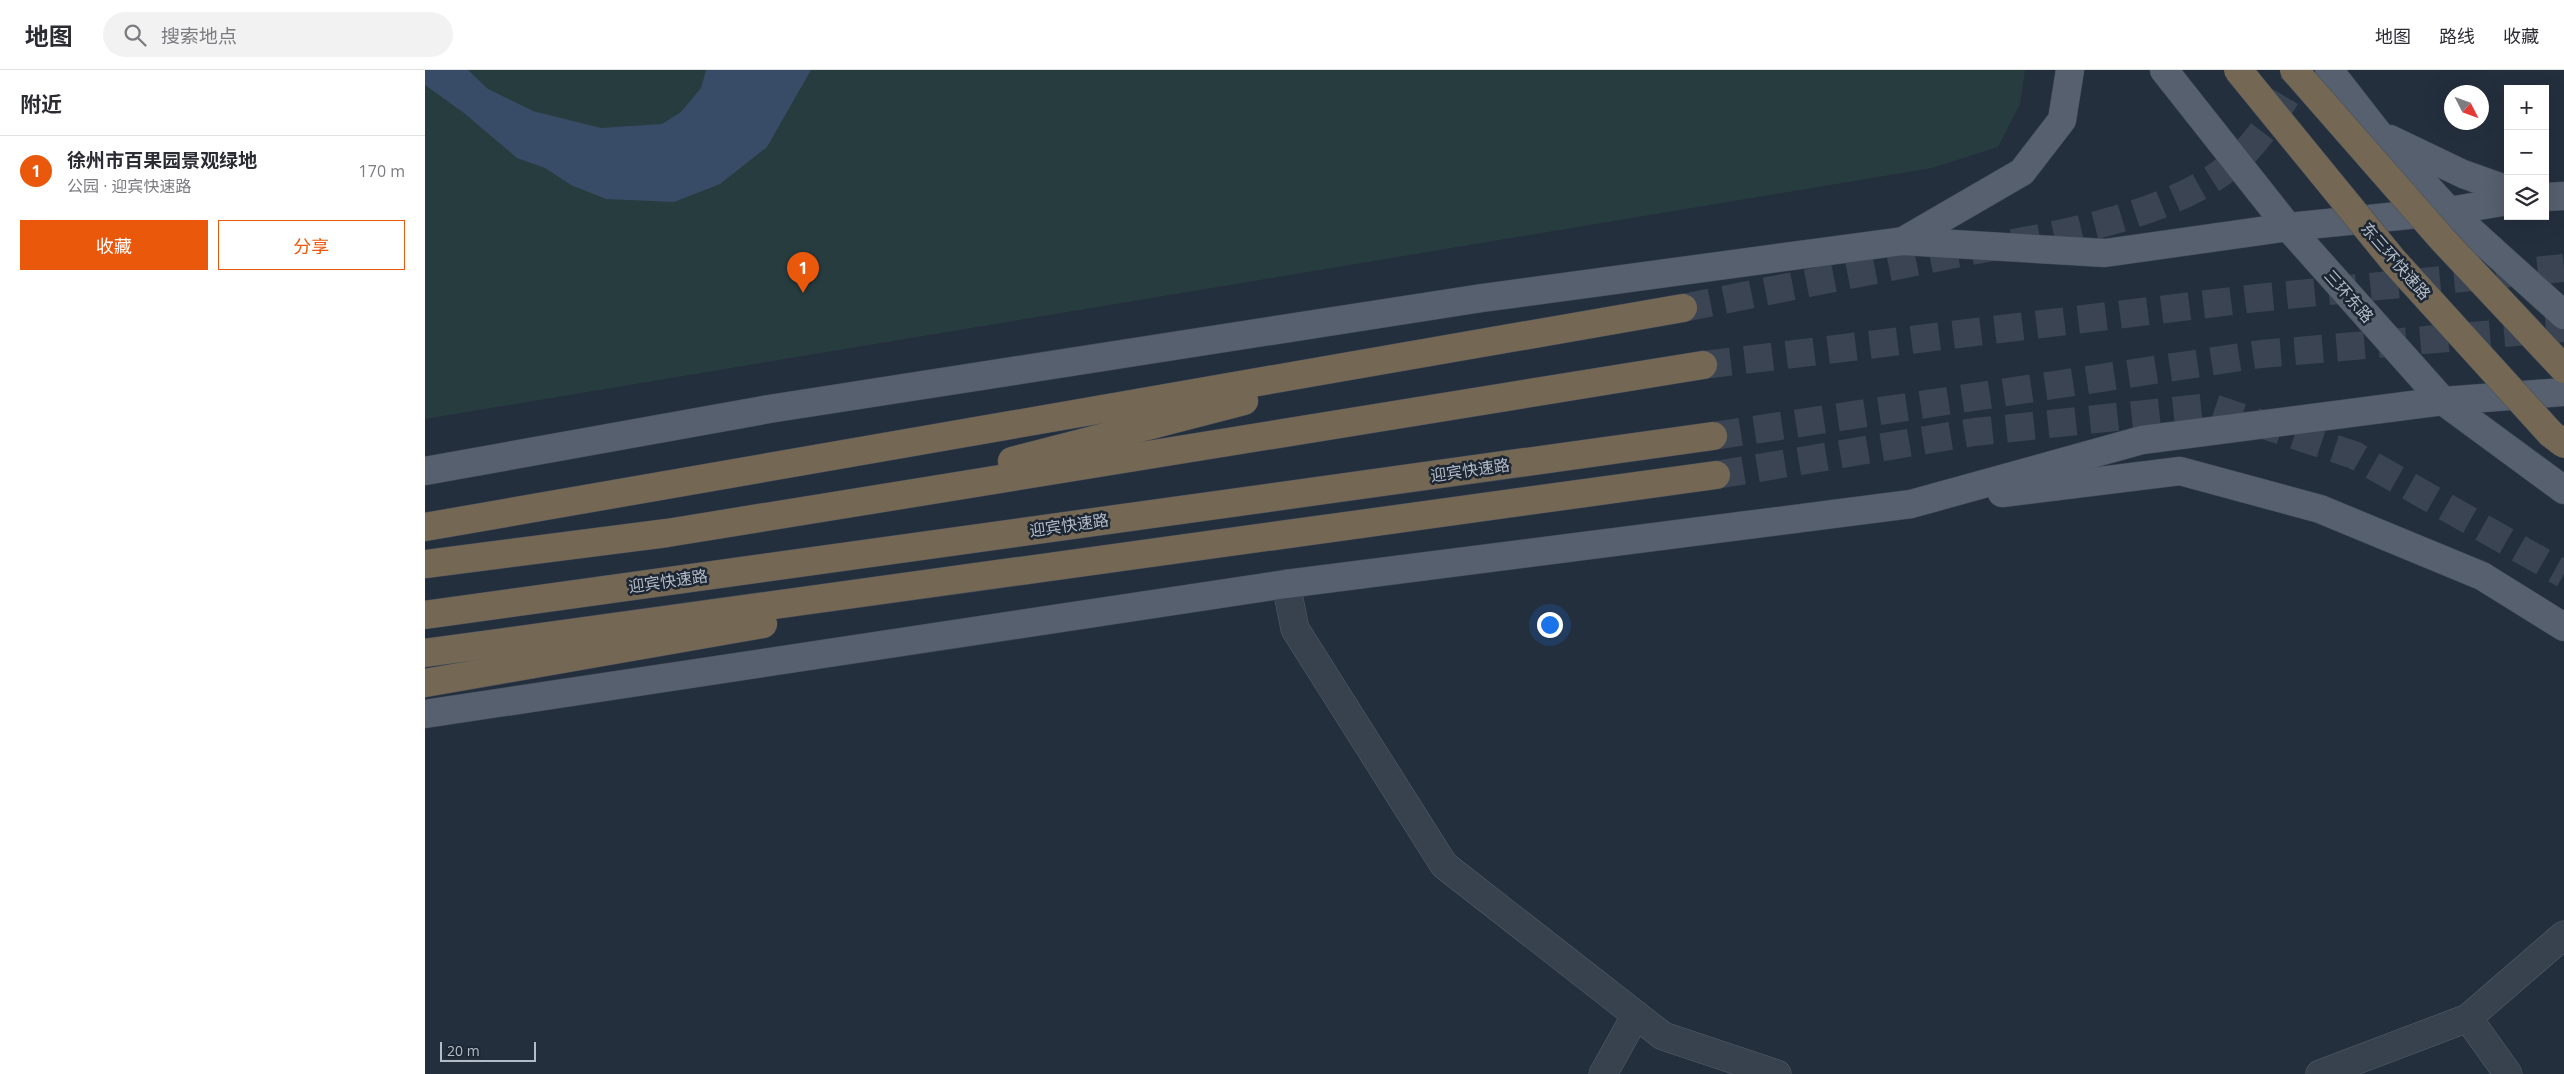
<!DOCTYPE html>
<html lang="zh">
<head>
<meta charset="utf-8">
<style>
	body { margin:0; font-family:"Open Sans","Noto Sans SC",sans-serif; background:#f2f2f3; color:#2b2b33 }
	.controls { position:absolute; right:15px; top:15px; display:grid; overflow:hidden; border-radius:0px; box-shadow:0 5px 20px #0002 }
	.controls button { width:45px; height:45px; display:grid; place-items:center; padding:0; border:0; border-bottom:1px solid #e1e1e2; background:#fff; color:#2b2b33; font:25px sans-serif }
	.compass { position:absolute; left:2019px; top:15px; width:45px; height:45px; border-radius:50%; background:#fff; box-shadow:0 5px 20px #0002; rotate:132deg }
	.scale { position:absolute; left:15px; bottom:12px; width:96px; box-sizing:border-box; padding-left:5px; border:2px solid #b4bcc9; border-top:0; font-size:14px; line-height:18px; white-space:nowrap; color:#b4bcc9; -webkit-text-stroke:4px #1d2633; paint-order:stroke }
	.you { position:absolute; left:1124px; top:554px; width:18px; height:18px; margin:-12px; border:4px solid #fff; border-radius:50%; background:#1a73e8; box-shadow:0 0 0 8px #1a73e833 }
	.badge { display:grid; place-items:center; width:32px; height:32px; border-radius:50%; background:#ea580c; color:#fff; font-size:16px; font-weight:700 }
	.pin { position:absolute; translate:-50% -41px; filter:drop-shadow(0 1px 2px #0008) }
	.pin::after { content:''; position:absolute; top:26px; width:18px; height:15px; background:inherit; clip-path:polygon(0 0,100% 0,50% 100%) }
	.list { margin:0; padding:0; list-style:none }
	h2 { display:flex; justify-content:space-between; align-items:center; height:65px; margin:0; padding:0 20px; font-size:21px }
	h2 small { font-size:16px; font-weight:400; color:#7c7c81 }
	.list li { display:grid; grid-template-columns:32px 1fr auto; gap:15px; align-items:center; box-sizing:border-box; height:70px; padding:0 20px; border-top:1px solid #e1e1e2 }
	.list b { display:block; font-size:19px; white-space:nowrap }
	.list p { margin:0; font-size:16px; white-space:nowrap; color:#7c7c81 }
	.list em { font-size:16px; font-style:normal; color:#7c7c81 }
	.actions { display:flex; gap:10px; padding:15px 20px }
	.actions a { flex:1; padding:11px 0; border:1px solid #ea580c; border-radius:0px; text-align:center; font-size:18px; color:#ea580c }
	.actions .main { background:#ea580c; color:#fff }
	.icon { flex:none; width:28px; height:28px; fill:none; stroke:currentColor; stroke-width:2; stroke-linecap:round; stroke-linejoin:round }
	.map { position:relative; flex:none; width:2139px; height:1004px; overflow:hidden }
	header { display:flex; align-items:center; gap:30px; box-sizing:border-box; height:70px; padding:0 25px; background:#fff; border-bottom:1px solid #e1e1e2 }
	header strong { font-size:24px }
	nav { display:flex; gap:28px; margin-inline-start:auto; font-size:18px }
	.search { width:350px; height:45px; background:#f2f2f3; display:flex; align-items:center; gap:12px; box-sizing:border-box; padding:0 18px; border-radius:28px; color:#7c7c81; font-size:19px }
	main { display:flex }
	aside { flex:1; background:#fff }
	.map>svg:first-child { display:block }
</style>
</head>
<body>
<header>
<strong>地图</strong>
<div class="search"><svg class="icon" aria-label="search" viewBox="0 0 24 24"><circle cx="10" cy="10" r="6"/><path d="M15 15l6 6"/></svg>搜索地点</div>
<nav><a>地图</a><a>路线</a><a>收藏</a></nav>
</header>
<main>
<aside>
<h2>附近<small></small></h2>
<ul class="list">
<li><span class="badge">1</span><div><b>徐州市百果园景观绿地</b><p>公园 · 迎宾快速路</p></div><em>170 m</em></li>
</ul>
<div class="actions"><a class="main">收藏</a><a>分享</a></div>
</aside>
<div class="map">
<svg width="2139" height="1004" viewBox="0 0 2139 1004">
	<rect width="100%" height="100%" fill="#242f3e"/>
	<polygon fill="#263c3f" points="0,0 1600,0 1595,34 1573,77 1507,98 0,349"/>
	<polygon fill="#394c67" points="0,0 43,0 63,19 108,41 176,58 237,54 256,42 276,18 281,0 386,0 342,77 295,114 249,132 181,129 146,115 120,98 92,88 39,43 0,15"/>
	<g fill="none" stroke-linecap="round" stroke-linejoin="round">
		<g stroke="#3a4453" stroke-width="28" stroke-dasharray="28 14" stroke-linecap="butt">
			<path d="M1258,238C1347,220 1436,203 1525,185C1611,168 1734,152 1804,97C1830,77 1862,30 1875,0"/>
			<polyline points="1278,295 1832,228 2139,198"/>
			<polyline points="1288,366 1836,284 2139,258"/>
			<polyline points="1291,405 1549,362 1785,337 1929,385 2139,504"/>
		</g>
		<g stroke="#565f6c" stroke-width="29">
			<g id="minor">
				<polyline points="861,514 870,559 1019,795 1238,966 1352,1004"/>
				<polyline points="2043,948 2083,1004"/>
				<polyline points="1178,1004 1211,945"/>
				<polyline points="1895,1004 2043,948 2139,865"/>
			</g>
		</g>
		<g stroke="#414a57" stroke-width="29">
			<g id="major">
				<polyline points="1739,0 1863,157 2018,331 2139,420"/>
				<polyline points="1904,0 1953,63 2024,141 2139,245"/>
				<polyline points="1965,69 2038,104 2083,120"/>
				<polyline points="2120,127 2139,126"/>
				<polyline points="1478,171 1597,102 1637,50 1645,0"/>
				<polyline points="0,401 344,339 1057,228 1478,171 1680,183 1863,157 2024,141 2083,131"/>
				<polyline points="1577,423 1755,401 1895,439 2057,506 2139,557"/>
				<polyline points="0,644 861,514 1486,434 1717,370 2018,331 2139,322"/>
			</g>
		</g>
		<g stroke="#434c59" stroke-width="29">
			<g id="highway">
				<polyline points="587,391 819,331"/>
				<polyline points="0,457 1258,238"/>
				<polyline points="0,494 242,463 1278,295"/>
				<polyline points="0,545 1288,366"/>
				<polyline points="0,583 1291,405"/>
				<polyline points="0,613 338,554"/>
			</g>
		</g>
		<use href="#minor" stroke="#38414e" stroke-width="28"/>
		<use href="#major" stroke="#56606e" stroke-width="28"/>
		<use href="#highway" stroke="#746855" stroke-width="28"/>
		<g stroke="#434c59" stroke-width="29" stroke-linecap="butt">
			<g id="highway-bridge">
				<polyline points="1813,0 1968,190 2126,364 2139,374"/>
				<polyline points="1869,0 2017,169 2139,299"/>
			</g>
		</g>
		<use href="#highway-bridge" stroke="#746855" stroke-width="28"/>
	</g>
	<g text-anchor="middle" stroke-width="5" stroke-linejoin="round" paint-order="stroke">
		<g font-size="16" fill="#b4bcc9" stroke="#1d2633">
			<text transform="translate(1971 191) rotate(49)" y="6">东三环快速路</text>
			<text transform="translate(1924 226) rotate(48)" y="6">三环东路</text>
			<text transform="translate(1045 400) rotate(-8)" y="6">迎宾快速路</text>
			<text transform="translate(644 455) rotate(-8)" y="6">迎宾快速路</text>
			<text transform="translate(243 511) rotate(-8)" y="6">迎宾快速路</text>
		</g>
	</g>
</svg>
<div class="controls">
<button>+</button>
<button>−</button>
<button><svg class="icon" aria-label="layers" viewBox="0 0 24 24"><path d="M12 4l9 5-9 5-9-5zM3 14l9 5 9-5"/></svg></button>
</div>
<svg class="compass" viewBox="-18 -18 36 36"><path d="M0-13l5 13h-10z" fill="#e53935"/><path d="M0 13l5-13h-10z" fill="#7c7c81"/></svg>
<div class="scale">20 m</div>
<div class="you"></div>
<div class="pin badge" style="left:378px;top:223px">1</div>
</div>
</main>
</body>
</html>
